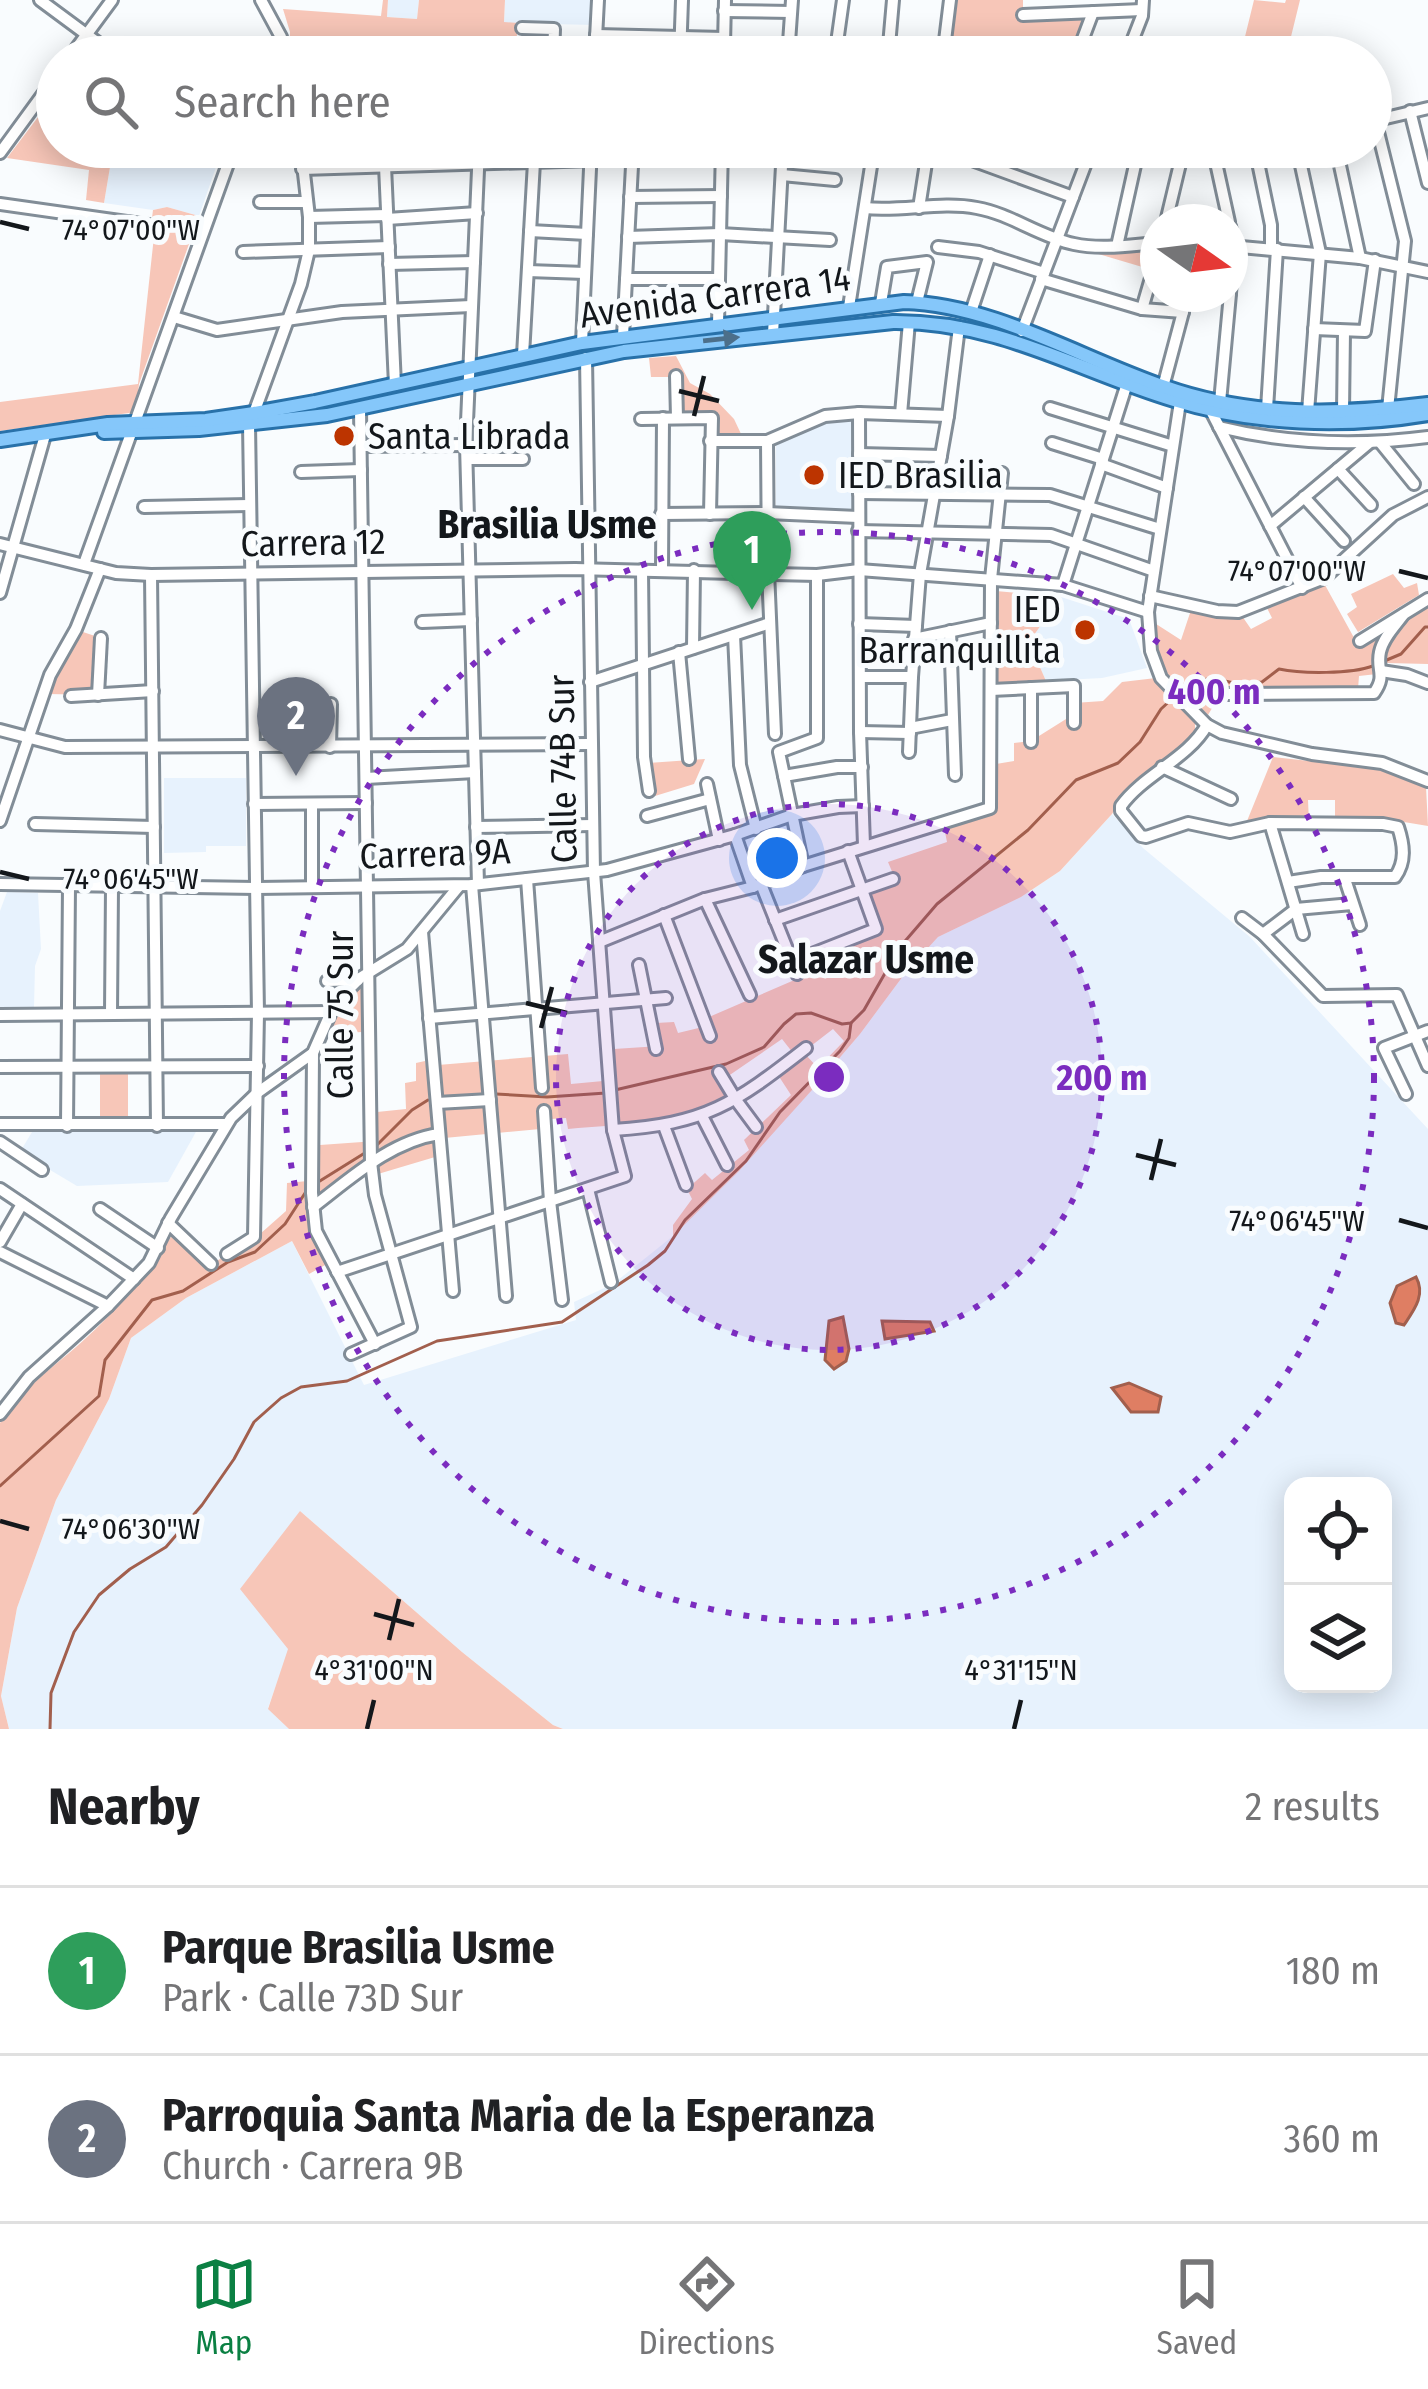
<!DOCTYPE html>
<html lang="en">
<head>
<meta charset="utf-8">
<style>
	body { margin:0; font-family:"Fira Sans Condensed",sans-serif; background:#f2f2f2; color:#202124 }
	.controls { position:absolute; right:36px; bottom:36px; display:grid; overflow:hidden; border-radius:24px; box-shadow:0 6px 30px #0003 }
	.controls button { width:108px; height:108px; display:grid; place-items:center; padding:0; border:0; border-bottom:3px solid #e0e0e0; background:#fff; color:#202124; font:60px sans-serif }
	.compass { position:absolute; left:1140px; top:204px; width:108px; height:108px; border-radius:50%; background:#fff; box-shadow:0 6px 30px #0003; rotate:104deg }
	.you { position:absolute; left:777px; top:858px; width:42px; height:42px; margin:-30px; border:9px solid #fff; border-radius:50%; background:#1a73e8; box-shadow:0 0 0 18px #1a73e833 }
	.badge { display:grid; place-items:center; width:78px; height:78px; border-radius:50%; background:#0b8043; color:#fff; font-size:39px; font-weight:700 }
	.pin { position:absolute; translate:-50% -99px; filter:drop-shadow(0 3px 6px #0008) }
	.pin::after { content:''; position:absolute; top:63px; width:42px; height:36px; background:inherit; clip-path:polygon(0 0,100% 0,50% 100%) }
	.list { margin:0; padding:0; list-style:none }
	h2 { display:flex; justify-content:space-between; align-items:center; height:156px; margin:0; padding:0 48px; font-size:51px }
	h2 small { font-size:39px; font-weight:400; color:#757577 }
	.list li { display:grid; grid-template-columns:78px 1fr auto; gap:36px; align-items:center; box-sizing:border-box; height:168px; padding:0 48px; border-top:3px solid #e0e0e0 }
	.list b { display:block; font-size:45px; white-space:nowrap }
	.list p { margin:0; font-size:39px; white-space:nowrap; color:#757577 }
	.list em { font-size:39px; font-style:normal; color:#757577 }
	.icon { flex:none; width:66px; height:66px; fill:none; stroke:currentColor; stroke-width:2; stroke-linecap:round; stroke-linejoin:round }
	.map { position:relative; flex:none; width:1428px; height:1729px; overflow:hidden }
	.search { position:absolute; background:#fff; box-shadow:0 6px 30px #0003; left:36px; right:36px; top:36px; height:132px; display:flex; align-items:center; gap:30px; box-sizing:border-box; padding:0 42px; border-radius:66px; color:#757577; font-size:45px }
	.sheet { height:492px; background:#fff }
	nav { display:flex; justify-content:space-around; align-items:center; box-sizing:border-box; height:168px; border-top:3px solid #e0e0e0; background:#fff; font-size:33px; color:#757577 }
	nav a { display:grid; justify-items:center; gap:6px }
	nav .on { color:#0b8043 }
	.map>svg:first-child { display:block }
</style>
</head>
<body>
<div class="map">
<svg width="1428" height="1729" viewBox="0 0 1428 1729">
	<rect width="100%" height="100%" fill="#f9fcfe"/>
	<g fill="#e7f2fd" fill-rule="evenodd">
		<polygon points="388,0 419,0 417,19 387,17"/>
		<polygon points="505,0 595,0 593,25 504,23"/>
		<polygon points="111,147 223,147 199,216 167,207 153,210 104,203 113,149"/>
		<polygon points="855,418 852,512 776,512 776,438 831,419"/>
		<polygon points="1061,597 1129,619 1147,668 1102,678 1046,681 1029,642"/>
		<polygon points="164,778 246,778 246,846 206,846 206,852 164,853"/>
		<path d="M1112,814L1143,848L1250,937L1428,1129V1729H563L553,1725L462,1652L300,1511L289,1649L268,1708L289,1729H9L1,1696L17,1608L56,1500L109,1399L131,1338L186,1298L292,1241L364,1385L576,1320L574,1302L613,1284L673,1236L812,1090L860,1034L906,972L938,937L1021,897L1060,871ZM1293,1486H1383V1684H1293Z"/>
		<polygon points="7,892 38,893 41,949 35,966 34,1007 0,1008 0,911"/>
		<polygon points="197,1130 168,1182 77,1186 20,1152 32,1132"/>
	</g>
	<g fill="#f7c6b8">
		<polygon points="383,0 388,0 387,17 417,19 419,0 505,0 504,22 518,23 515,57 289,57 290,32 283,9 381,16"/>
		<polygon points="955,0 1023,0 1023,21 1087,19 1072,57 948,57"/>
		<polygon points="1254,0 1285,3 1286,0 1300,0 1286,57 1240,57"/>
		<polygon points="57,92 57,147 113,149 104,203 86,200 89,170 7,158"/>
		<polygon points="728,147 777,147 776,162 727,162"/>
		<polygon points="167,207 199,216 139,384 136,412 0,431 0,402 138,384 155,227 151,226 153,210"/>
		<polygon points="1155,249 1149,269 1085,250 1125,252"/>
		<polygon points="676,356 690,383 710,394 734,419 742,436 716,435 715,415 677,415 676,377 651,377 649,358"/>
		<polygon points="1393,574 1404,588 1417,583 1419,595 1358,632 1347,614 1357,607 1351,594"/>
		<polygon points="1325,585 1358,645 1388,627 1375,653 1377,674 1359,676 1358,689 1221,693 1208,715 1159,665 1154,645 1153,622 1181,640 1191,610 1225,617 1242,616 1251,629 1272,618 1267,608"/>
		<polygon points="996,591 1061,597 1029,642 1046,681 996,683"/>
		<path d="M1428,604V664L1387,663C1384,640 1408,615 1428,604Z"/>
		<polygon points="80,631 101,638 98,695 48,694 58,666"/>
		<path d="M1156,678L1195,722V736L1123,797L1112,814L1060,871L1021,897L938,937L906,972L860,1034L812,1090L739,1171L673,1236V1225L692,1199L687,1189L705,1173L712,1180L749,1150L744,1140L791,1095L778,1075L805,1054L818,1068L844,1041L833,1029L811,1046L806,1041L793,1053L782,1039L721,1081L730,1098C680,1125 622,1124 568,1129L566,1118L551,1119V1128L434,1139L435,1157L378,1174L376,1154L309,1204L311,1236L327,1264L309,1274L292,1241L186,1298L131,1338L109,1399L56,1500L17,1608L1,1696L9,1729H0V1423C22,1387 56,1366 86,1338C121,1307 149,1268 176,1230L212,1264L260,1234L286,1211L287,1183L318,1180L320,1145L376,1141L377,1112L406,1109L405,1083L416,1081V1063L425,1061L426,1066L568,1054L571,1084L614,1080V1049L660,1046L656,1023L674,1022L678,1033L711,1025L709,1017L813,972L809,962L881,934L866,892L896,881L888,862L947,842L943,822L989,808L990,765L1014,761V743L1031,741L1074,714V703L1103,701L1122,682Z"/>
		<polygon points="1273,757 1390,770 1426,787 1428,826 1386,819 1335,819 1335,800 1308,800 1309,823 1247,821"/>
		<polygon points="705,759 694,784 655,796 648,763"/>
		<polygon points="361,986 362,1032 329,1034 343,1005"/>
		<rect x="100" y="1074" width="28" height="44"/>
		<polygon points="300,1511 462,1652 553,1725 563,1729 289,1729 268,1709 288,1649 240,1589"/>
	</g>
	<g fill="#df7e63" stroke="#a25f4d" stroke-width="3">
		<path d="M1416,1277C1426,1295 1414,1310 1404,1325L1396,1323L1390,1303L1397,1286Z"/>
		<polygon points="843,1317 849,1349 846,1361 834,1369 825,1360 829,1321"/>
		<polygon points="882,1321 930,1322 934,1331 885,1339"/>
		<polygon points="1129,1383 1161,1397 1158,1412 1131,1412 1112,1388"/>
	</g>
	<g fill="none" stroke-linecap="round" stroke-linejoin="round">
		<g stroke="#a25f4d" stroke-width="3">
			<polyline points="1382,662 1401,654 1425,627 1428,627"/>
			<path d="M615,1090L726,1064L764,1047L784,1024L796,1014L811,1013L842,1024L851,1023L864,1010L900,947L937,904L1028,830L1076,780L1118,763L1140,742L1161,709L1189,683L1212,678L1238,684L1262,682L1279,669C1302,674 1351,674 1373,666"/>
			<polyline points="496,1094 547,1097 606,1093"/>
			<polyline points="376,1146 412,1110 428,1100"/>
			<polyline points="315,1184 368,1151"/>
			<polyline points="0,1486 99,1396 105,1360 152,1300 183,1291 228,1262 255,1252 285,1224 307,1190"/>
			<polyline points="50,1729 51,1693 74,1632 99,1595 130,1569 166,1547 202,1505 234,1459 254,1422 281,1398 301,1387 347,1381 437,1341 562,1322 648,1265 665,1251 685,1220 746,1161 780,1112 840,1051 849,1038 851,1023"/>
		</g>
		<g stroke="#828d97" stroke-width="16">
			<g id="minor">
				<polyline points="40,0 117,57"/>
				<polyline points="261,0 281,37 279,57"/>
				<polyline points="724,11 791,12"/>
				<polyline points="1023,15 1142,10"/>
				<polyline points="522,28 554,29 553,57"/>
				<polyline points="596,35 724,38"/>
				<polyline points="724,45 725,0"/>
				<polyline points="889,49 943,56"/>
				<polyline points="724,53 789,53"/>
				<polyline points="70,57 112,0"/>
				<polyline points="595,57 598,0"/>
				<polyline points="680,57 682,0"/>
				<polyline points="788,57 792,0"/>
				<polyline points="835,57 843,0"/>
				<polyline points="888,57 893,0"/>
				<polyline points="943,57 950,0"/>
				<polyline points="1076,57 1093,12"/>
				<polyline points="1126,57 1142,16 1143,0"/>
				<polyline points="1159,57 1160,51 1187,57"/>
				<polyline points="1410,111 1428,183"/>
				<polyline points="1375,120 1405,241 1388,409"/>
				<polyline points="1373,121 1428,108"/>
				<polyline points="1056,147 1087,159"/>
				<polyline points="1297,147 1320,253 1308,412"/>
				<polyline points="1336,147 1360,258"/>
				<polyline points="0,153 57,75"/>
				<polyline points="928,153 972,160 1073,197"/>
				<polyline points="385,166 395,385"/>
				<polyline points="302,169 722,156"/>
				<polyline points="782,175 835,180"/>
				<polyline points="630,197 721,196"/>
				<polyline points="260,202 307,202"/>
				<polyline points="0,204 155,226"/>
				<path d="M865,208C902,212 940,201 977,208C1011,214 1040,237 1074,244C1101,250 1131,245 1158,243"/>
				<polyline points="919,208 928,150"/>
				<polyline points="309,217 387,215"/>
				<polyline points="387,219 477,213"/>
				<polyline points="1166,222 1184,147"/>
				<polyline points="1229,222 1215,158 1255,148 1271,225 1271,249"/>
				<polyline points="1230,226 1234,246 1230,293"/>
				<polyline points="530,231 587,234"/>
				<polyline points="628,237 720,234 830,240"/>
				<polyline points="1117,246 1139,147"/>
				<polyline points="1230,246 1360,258 1428,272"/>
				<polyline points="938,247 979,252 1044,273"/>
				<polyline points="243,252 389,247"/>
				<polyline points="389,264 474,262"/>
				<polyline points="528,271 585,273"/>
				<polyline points="626,279 719,279"/>
				<polyline points="1041,279 1142,309 1183,312"/>
				<polyline points="881,303 887,267 927,262 917,302"/>
				<polyline points="849,307 874,147"/>
				<polyline points="1142,309 1158,254"/>
				<polyline points="971,312 990,255"/>
				<polyline points="174,317 217,330 342,312 471,306"/>
				<polyline points="718,324 722,147"/>
				<polyline points="1314,329 1365,331 1375,260"/>
				<polyline points="1022,331 1092,147"/>
				<polyline points="773,334 783,147"/>
				<polyline points="623,336 633,147"/>
				<polyline points="582,343 591,147"/>
				<polyline points="523,355 534,162"/>
				<polyline points="676,376 677,418"/>
				<polyline points="1163,387 1183,312 1183,294"/>
				<polyline points="1180,402 1148,612 1151,651 1161,678 1207,725 1222,733 1312,754 1382,763 1428,781"/>
				<polyline points="1220,402 1230,294"/>
				<polyline points="1050,408 1173,446"/>
				<polyline points="1210,409 1302,588"/>
				<polyline points="1267,409 1277,249"/>
				<polyline points="1343,412 1344,331"/>
				<polyline points="254,413 301,284 309,250 309,217 301,147"/>
				<polyline points="859,413 860,732 864,845"/>
				<polyline points="901,414 909,322"/>
				<polyline points="641,419 712,418 710,514"/>
				<path d="M1219,427C1288,444 1358,446 1428,437"/>
				<polyline points="710,441 767,441 825,416 859,413 948,416"/>
				<polyline points="767,441 768,571 775,734"/>
				<polyline points="1380,442 1414,484"/>
				<polyline points="1052,443 1103,459"/>
				<polyline points="361,446 466,445"/>
				<polyline points="859,454 941,456"/>
				<polyline points="467,459 523,459"/>
				<polyline points="1101,464 1167,488"/>
				<polyline points="1338,469 1371,505"/>
				<polyline points="301,472 361,470"/>
				<polyline points="859,493 1050,495 1160,529"/>
				<polyline points="1304,497 1344,541"/>
				<polyline points="144,507 249,505"/>
				<polyline points="661,514 767,513 858,517"/>
				<polyline points="1270,526 1369,443"/>
				<polyline points="858,531 1051,535 1154,571"/>
				<polyline points="0,544 116,573 151,575 575,569 817,575 859,570 1063,585 1148,612"/>
				<polyline points="84,564 234,147"/>
				<polyline points="642,570 644,757 649,791"/>
				<polyline points="662,570 663,418"/>
				<polyline points="151,575 157,1126"/>
				<polyline points="1063,585 1129,377"/>
				<polyline points="0,593 45,435"/>
				<polyline points="1150,596 1217,611 1238,612 1324,578 1393,515 1428,497"/>
				<polyline points="422,622 471,620"/>
				<polyline points="859,624 916,626"/>
				<polyline points="950,631 955,775"/>
				<polyline points="734,635 740,765 756,829"/>
				<polyline points="914,639 991,623"/>
				<polyline points="1360,641 1428,599"/>
				<polyline points="693,648 694,570"/>
				<polyline points="679,652 689,759"/>
				<polyline points="1381,671 1407,675 1428,683"/>
				<polyline points="860,677 912,677"/>
				<polyline points="590,682 770,623"/>
				<polyline points="1031,688 1031,742"/>
				<polyline points="991,690 1074,686 1074,723"/>
				<path d="M1228,694L1374,693C1387,675 1376,670 1380,652C1383,638 1395,626 1403,615"/>
				<polyline points="98,695 101,638"/>
				<polyline points="71,696 153,691"/>
				<path d="M1207,725C1188,759 1144,774 1121,806V811L1141,836L1146,837L1188,823L1230,832L1270,823L1383,824L1398,827C1404,845 1406,862 1395,877H1321L1288,882"/>
				<polyline points="910,728 952,720"/>
				<polyline points="0,730 65,747 591,744"/>
				<polyline points="860,732 910,733"/>
				<polyline points="330,747 331,704"/>
				<polyline points="909,752 912,677 920,574 948,416 959,327"/>
				<polyline points="1162,767 1231,799"/>
				<polyline points="784,776 837,767 862,767"/>
				<polyline points="366,778 475,772"/>
				<polyline points="707,784 719,840"/>
				<polyline points="254,804 366,803"/>
				<polyline points="647,816 710,799"/>
				<polyline points="0,821 50,675 76,629 100,569"/>
				<polyline points="1270,823 1303,934"/>
				<polyline points="35,824 154,827"/>
				<polyline points="476,827 593,825"/>
				<polyline points="735,835 753,887"/>
				<polyline points="803,866 779,752 817,738 817,575"/>
				<polyline points="527,879 542,1088"/>
				<polyline points="1345,879 1360,925"/>
				<polyline points="0,884 257,888 472,885 607,870 735,835 792,815 838,807 863,806"/>
				<polyline points="478,884 466,445 479,147"/>
				<polyline points="761,884 797,974"/>
				<polyline points="472,885 506,1296"/>
				<polyline points="312,887 312,804"/>
				<polyline points="705,899 750,995"/>
				<polyline points="664,915 710,1036"/>
				<polyline points="1242,918 1263,934 1323,996 1397,995 1428,1066"/>
				<polyline points="775,920 893,879"/>
				<polyline points="422,932 453,1291"/>
				<polyline points="1263,934 1296,909 1352,904"/>
				<polyline points="599,942 705,899 753,887 803,866 990,808 991,579 1002,473"/>
				<polyline points="792,962 876,929 848,851"/>
				<polyline points="639,965 656,1049"/>
				<polyline points="327,981 358,980"/>
				<polyline points="111,1013 112,887"/>
				<polyline points="0,1015 331,1012"/>
				<polyline points="429,1018 666,998"/>
				<polyline points="313,1053 312,1193 316,1231 375,1344"/>
				<polyline points="0,1067 258,1066"/>
				<polyline points="719,1072 736,1100 756,1127"/>
				<polyline points="1406,1094 1384,1048 1428,1031"/>
				<polyline points="437,1103 490,1100"/>
				<polyline points="544,1111 550,1201 562,1300"/>
				<polyline points="702,1116 727,1165"/>
				<polyline points="0,1124 226,1124"/>
				<polyline points="67,1126 69,886"/>
				<polyline points="664,1126 686,1185"/>
				<path d="M613,1130C706,1124 734,1104 806,1048"/>
				<polyline points="0,1142 42,1170"/>
				<polyline points="0,1189 134,1279"/>
				<polyline points="588,1189 611,1282"/>
				<path d="M313,1207C351,1178 391,1141 439,1134"/>
				<polyline points="100,1209 158,1248"/>
				<polyline points="168,1223 211,1264"/>
				<polyline points="0,1242 22,1204"/>
				<polyline points="0,1252 108,1306"/>
				<polyline points="227,1254 254,1237 258,1013 249,424"/>
				<polyline points="337,1272 625,1176 613,1130 594,872 586,358"/>
				<polyline points="351,1354 411,1327 375,1195 371,1162 360,410"/>
				<polyline points="0,1414 29,1377 108,1306 149,1263 171,1218 231,1118 257,1093 313,1053 331,1012 345,993 360,978 407,949 459,886"/>
			</g>
		</g>
		<g stroke="#2871a9" stroke-width="18">
			<g id="major">
				<path d="M104,432L199,429L327,415L624,351L893,322C1000,321 1075,370 1174,400C1255,425 1345,428 1428,414"/>
				<path d="M0,440L108,424L206,420L254,413L315,402L582,343L904,302C995,305 1080,358 1165,387C1250,417 1339,415 1428,404"/>
			</g>
		</g>
		<use href="#minor" stroke="#fff" stroke-width="10"/>
		<use href="#major" stroke="#85c7fa" stroke-width="12"/>
	</g>
	<defs><path id="oneway-solid" d="M-6-.8H1V-3.2L6.5 0L1 3.2V.8H-6Z" transform="scale(3)"/></defs>
	<use fill="#4c6f8a" href="#oneway-solid" transform="translate(721 339) rotate(-6)"/>
	<path fill="none" stroke="#13171b" stroke-width="4.5" d="M0,222L29,229M679,391L719,401M694,416L704,376M1399,571L1428,578M0,872L29,879M526,1003L567,1013M541,1028L552,987M1136,1155L1176,1165M1151,1180L1161,1139M1399,1220L1428,1228M0,1521L29,1529M374,1614L414,1625M389,1640L399,1599M367,1729L374,1700M1014,1729L1021,1700"/>
	<circle cx="829" cy="1077" r="273" fill="#7b2cbf" fill-opacity=".12"/>
	<g fill="none" stroke="#7b2cbf" stroke-width="6" stroke-dasharray="6 12">
		<circle cx="829" cy="1077" r="273"/>
		<circle cx="829" cy="1077" r="545"/>
	</g>
	<g fill="#bc3400" stroke="#f9fcfe" stroke-width="4.5">
		<circle cx="344" cy="436" r="12"/>
		<circle cx="814" cy="475" r="12"/>
		<circle cx="1085" cy="630" r="12"/>
	</g>
	<g text-anchor="middle" stroke-width="10" stroke-linejoin="round" paint-order="stroke">
		<g font-size="36" fill="#13171b" stroke="#f9fcfe">
			<text transform="translate(715 296) rotate(-8)" y="13">Avenida Carrera 14</text>
			<text transform="translate(313 542) rotate(-1)" y="13">Carrera 12</text>
			<text transform="translate(562 769) rotate(-91)" y="13">Calle 74B Sur</text>
			<text transform="translate(435 853) rotate(-2)" y="13">Carrera 9A</text>
			<text transform="translate(340 1015) rotate(-90)" y="13">Calle 75 Sur</text>
		</g>
		<g font-size="36" fill="#13171b" stroke="#f9fcfe" text-anchor="start">
			<text x="368" y="449">Santa Librada</text>
			<text x="838" y="488">IED Brasilia</text>
			<text x="1061" y="622" text-anchor="end">IED<tspan x="1061" dy="41">Barranquillita</tspan></text>
		</g>
		<g font-size="39" font-weight="bold" fill="#13171b" stroke="#f9fcfe">
			<text x="547" y="538">Brasilia Usme</text>
			<text x="866" y="973">Salazar Usme</text>
		</g>
	</g>
	<g font-size="30" text-anchor="middle" fill="#13171b" stroke="#f9fcfe" stroke-width="10" stroke-linejoin="round" paint-order="stroke">
		<text x="131" y="240">74°07'00"W</text>
		<text x="1297" y="581">74°07'00"W</text>
		<text x="131" y="889">74°06'45"W</text>
		<text x="1297" y="1231">74°06'45"W</text>
		<text x="131" y="1539">74°06'30"W</text>
		<text x="374" y="1680">4°31'00"N</text>
		<text x="1021" y="1680">4°31'15"N</text>
	</g>
	<circle cx="829" cy="1077" r="18" fill="#7b2cbf" stroke="#f9fcfe" stroke-width="6"/>
	<g font-size="36" text-anchor="middle" font-weight="bold" fill="#7b2cbf" stroke="#f9fcfe" stroke-width="10" stroke-linejoin="round" paint-order="stroke">
		<text x="1214" y="704">400 m</text>
		<text x="1102" y="1090">200 m</text>
	</g>
</svg>
<div class="controls">
<button><svg class="icon" aria-label="locate" viewBox="0 0 24 24"><circle cx="12" cy="12" r="6"/><path d="M12 2v4M12 18v4M2 12h4M18 12h4"/></svg></button>
<button><svg class="icon" aria-label="layers" viewBox="0 0 24 24"><path d="M12 4l9 5-9 5-9-5zM3 14l9 5 9-5"/></svg></button>
</div>
<svg class="compass" viewBox="-18 -18 36 36"><path d="M0-13l5 13h-10z" fill="#e53935"/><path d="M0 13l5-13h-10z" fill="#757577"/></svg>
<div class="you"></div>
<div class="pin badge" style="left:752px;top:610px;background:#2e9e5b">1</div>
<div class="pin badge" style="left:296px;top:776px;background:#6b7280">2</div>
<div class="search"><svg class="icon" aria-label="search" viewBox="0 0 24 24"><circle cx="10" cy="10" r="6"/><path d="M15 15l6 6"/></svg>Search here</div>
</div>
<section class="sheet">
<h2>Nearby<small>2 results</small></h2>
<ul class="list">
<li><span class="badge" style="background:#2e9e5b">1</span><div><b>Parque Brasilia Usme</b><p>Park · Calle 73D Sur</p></div><em>180 m</em></li>
<li><span class="badge" style="background:#6b7280">2</span><div><b>Parroquia Santa Maria de la Esperanza</b><p>Church · Carrera 9B</p></div><em>360 m</em></li>
</ul>
</section>
<nav>
<a class="on"><svg class="icon" aria-label="map" viewBox="0 0 24 24"><path d="M3 6l6-2 6 2 6-2v14l-6 2-6-2-6 2zM9 4v14M15 6v14"/></svg>Map</a>
<a><svg class="icon" aria-label="directions" viewBox="0 0 24 24"><path d="M12 3l9 9-9 9-9-9zM9 14v-3h6M13 9l2 2-2 2"/></svg>Directions</a>
<a><svg class="icon" aria-label="saved" viewBox="0 0 24 24"><path d="M7 4h10v16l-5-4-5 4z"/></svg>Saved</a>
</nav>
</body>
</html>
